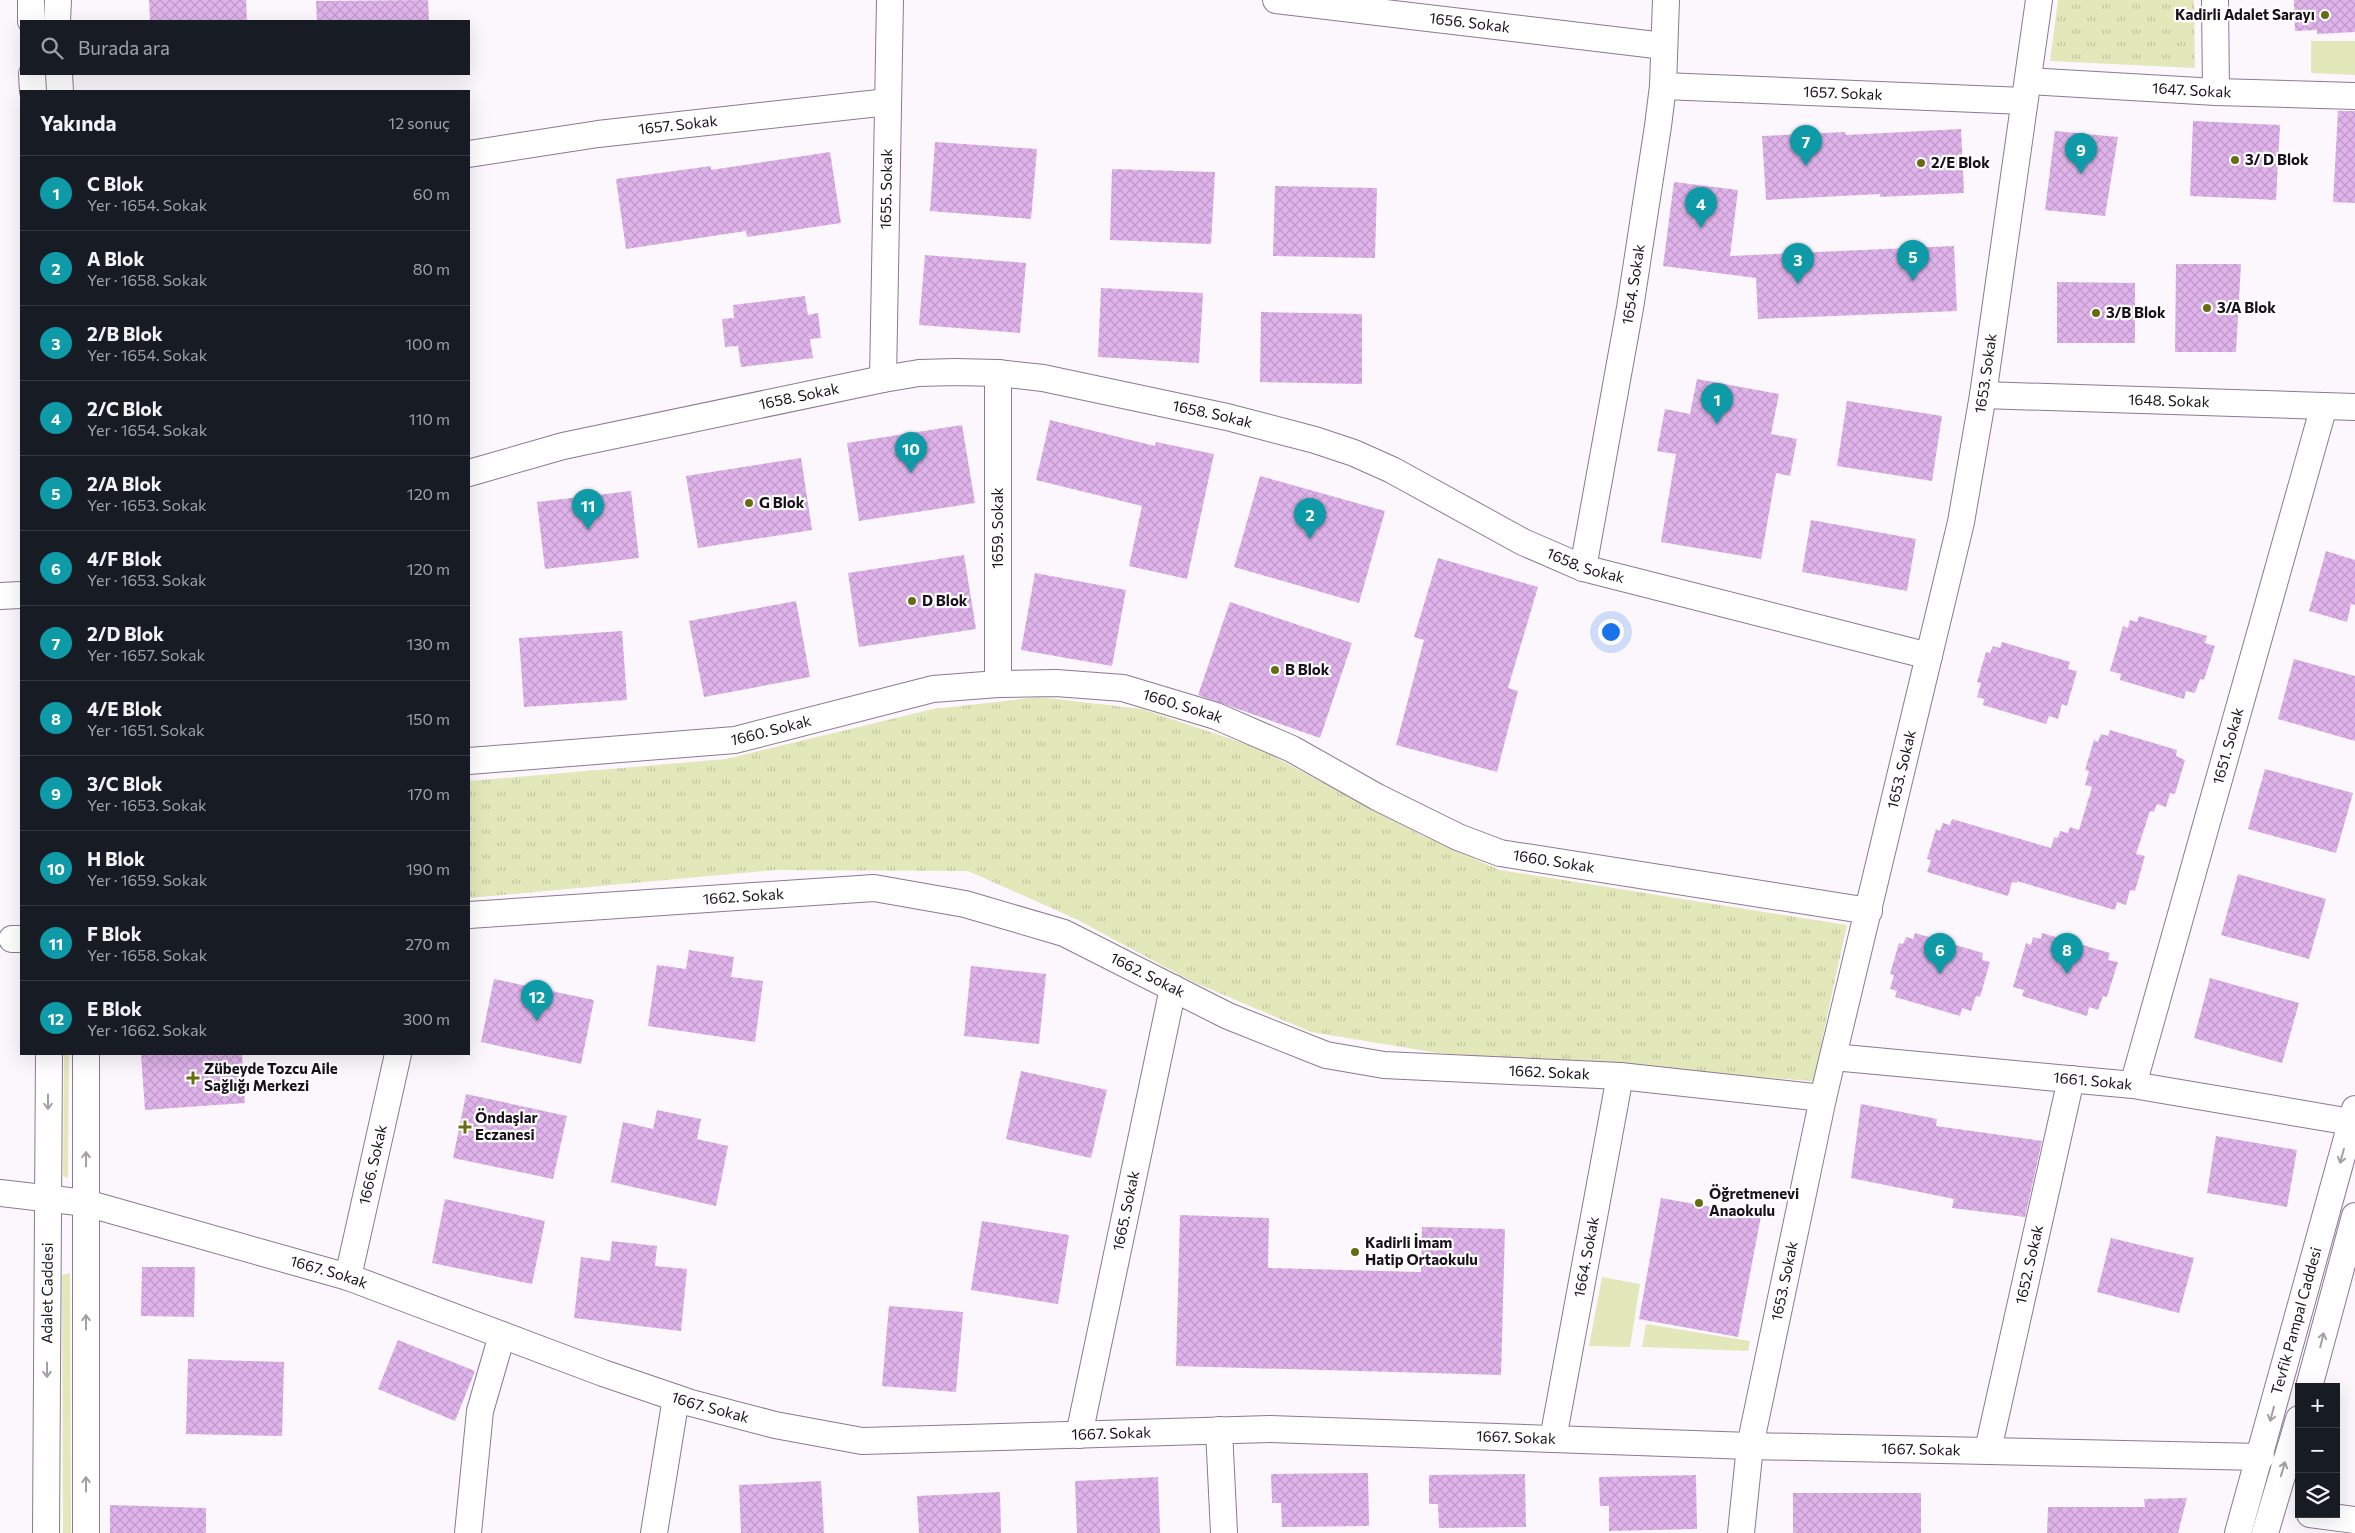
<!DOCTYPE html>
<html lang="tr">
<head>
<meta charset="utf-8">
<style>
	body { margin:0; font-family:Commissioner,sans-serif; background:#20242c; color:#f1f3f6 }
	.controls { position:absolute; right:15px; bottom:15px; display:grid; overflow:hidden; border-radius:0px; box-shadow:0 5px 20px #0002 }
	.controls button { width:45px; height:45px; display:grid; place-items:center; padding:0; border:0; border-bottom:1px solid #363941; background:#171b24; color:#f1f3f6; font:25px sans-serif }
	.you { position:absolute; left:1610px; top:631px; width:18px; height:18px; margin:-12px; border:4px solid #fff; border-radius:50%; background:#1a73e8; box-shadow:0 0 0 8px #1a73e833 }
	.badge { display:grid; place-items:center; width:32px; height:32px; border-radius:50%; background:#2563eb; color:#fff; font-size:16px; font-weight:700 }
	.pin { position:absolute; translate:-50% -41px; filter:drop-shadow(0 1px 2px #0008) }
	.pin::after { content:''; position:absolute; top:26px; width:18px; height:15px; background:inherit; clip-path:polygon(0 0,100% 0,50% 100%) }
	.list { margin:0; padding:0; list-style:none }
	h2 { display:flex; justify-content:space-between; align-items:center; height:65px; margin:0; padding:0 20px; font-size:21px }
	h2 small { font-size:16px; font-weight:400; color:#9ea1a6 }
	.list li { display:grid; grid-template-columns:32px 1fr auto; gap:15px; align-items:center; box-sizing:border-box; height:75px; padding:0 20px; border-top:1px solid #363941 }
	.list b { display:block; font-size:19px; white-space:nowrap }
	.list p { margin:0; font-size:16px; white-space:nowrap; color:#9ea1a6 }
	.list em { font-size:16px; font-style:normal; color:#9ea1a6 }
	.icon { flex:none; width:28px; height:28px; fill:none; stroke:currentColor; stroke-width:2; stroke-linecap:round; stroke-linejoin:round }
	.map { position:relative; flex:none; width:2355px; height:1533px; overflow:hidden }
	.search { position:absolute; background:#171b24; box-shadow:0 5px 20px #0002; left:20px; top:20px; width:450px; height:55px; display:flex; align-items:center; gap:12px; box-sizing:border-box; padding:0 18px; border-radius:0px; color:#9ea1a6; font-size:19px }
	.panel { position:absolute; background:#171b24; box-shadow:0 5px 20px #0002; left:20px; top:90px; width:450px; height:965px; border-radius:0px }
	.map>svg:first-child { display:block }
</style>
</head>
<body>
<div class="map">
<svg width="2355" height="1533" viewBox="0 0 2355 1533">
	<defs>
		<pattern id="park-tufts" width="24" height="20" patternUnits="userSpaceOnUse" patternTransform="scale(1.25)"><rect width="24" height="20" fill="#e3e8bb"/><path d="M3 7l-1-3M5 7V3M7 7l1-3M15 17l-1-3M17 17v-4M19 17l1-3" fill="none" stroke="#c2c6a0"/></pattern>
		<pattern id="building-cross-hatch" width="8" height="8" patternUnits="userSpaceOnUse" patternTransform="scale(1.25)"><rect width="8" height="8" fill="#e0b4eb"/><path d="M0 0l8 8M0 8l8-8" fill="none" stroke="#bf9ac9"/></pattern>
	</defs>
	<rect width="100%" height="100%" fill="#fcf7fd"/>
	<g fill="#e3e8bb">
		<polygon points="2311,41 2355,41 2355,75 2311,73"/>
		<polygon points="64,1054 69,1054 68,1178 63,1176"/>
		<polygon points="70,1273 71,1533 63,1533 62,1275"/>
		<polygon points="1602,1277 1640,1284 1630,1347 1589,1346"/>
		<polygon points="1646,1324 1750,1341 1748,1351 1642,1347"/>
	</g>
	<g fill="url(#park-tufts)">
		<polygon points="2058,0 2194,0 2195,68 2050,61"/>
		<polygon points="1039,697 1142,709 1258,748 1421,835 1500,870 1847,925 1813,1081 1438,1053 1311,1032 1191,981 1076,919 968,871 774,870 469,898 469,781 726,759 933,709"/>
	</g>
	<g fill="url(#building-cross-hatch)">
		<polygon points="149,0 246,0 247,21 150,21"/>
		<polygon points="428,0 429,21 317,21 316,1"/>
		<polygon points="2294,0 2355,0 2355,32 2317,34 2317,30 2295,31"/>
		<polygon points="2338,111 2355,111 2355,203 2333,202"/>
		<polygon points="2193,121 2280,125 2276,200 2190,196"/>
		<polygon points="1961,129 1964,193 1880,197 1880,194 1766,200 1762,136 1845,132 1846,135"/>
		<polygon points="2055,131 2118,137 2105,216 2045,210"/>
		<polygon points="935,142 1037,149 1031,219 930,211"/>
		<polygon points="830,152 841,223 747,237 746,231 626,249 616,179 711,166 711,170"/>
		<polygon points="1112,169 1215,172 1211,244 1110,240"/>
		<polygon points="1674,182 1738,190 1730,256 1954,246 1957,311 1758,319 1756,278 1663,266"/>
		<polygon points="1275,186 1377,188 1375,258 1273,256"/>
		<polygon points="925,255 1026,263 1020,333 919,325"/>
		<polygon points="2176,264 2241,264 2236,352 2175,352"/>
		<polygon points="2057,282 2135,283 2135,343 2057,343"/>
		<polygon points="1101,288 1203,293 1199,363 1098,357"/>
		<polygon points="805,296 808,315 818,313 821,338 810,339 813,358 741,367 738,346 725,347 722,319 734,318 733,305"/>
		<polygon points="1261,312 1362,314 1362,384 1260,382"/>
		<polygon points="1697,379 1779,394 1771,434 1797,439 1790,476 1776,473 1761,559 1661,542 1676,454 1657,451 1665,409 1690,414"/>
		<polygon points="1847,401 1942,416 1932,481 1837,466"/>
		<polygon points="1050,420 1155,446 1156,442 1214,454 1187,579 1129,566 1142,506 1036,480"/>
		<polygon points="962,425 975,503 859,521 847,443"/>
		<polygon points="801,458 812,530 698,548 686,476"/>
		<polygon points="1260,476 1385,511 1359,603 1234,567"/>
		<polygon points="631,491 639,558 545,569 537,502"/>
		<polygon points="1811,520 1916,539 1907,591 1802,572"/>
		<polygon points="2326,551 2355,560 2355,605 2351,604 2347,622 2309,611"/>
		<polygon points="964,555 976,629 859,647 848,573"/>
		<polygon points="1438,558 1538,587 1508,688 1518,691 1497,772 1396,745 1424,640 1414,637"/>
		<polygon points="1035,573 1126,590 1112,666 1021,650"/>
		<polygon points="796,601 810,677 704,697 689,621"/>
		<polygon points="1230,602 1352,643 1320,738 1198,695"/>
		<polygon points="2139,616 2207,636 2205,643 2215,646 2204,680 2200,679 2195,693 2186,691 2184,699 2120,680 2121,674 2110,671 2123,626 2128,628 2130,620 2137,622"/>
		<polygon points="622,631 627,700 524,707 519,638"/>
		<polygon points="2002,642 2070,662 2068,669 2077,671 2067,706 2062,704 2058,719 2049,716 2046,724 1983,705 1984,699 1977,697 1981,683 1977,682 1986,652 1990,653 1993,646 2000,648"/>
		<polygon points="2294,659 2355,676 2355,741 2278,719"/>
		<polygon points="2110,730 2177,750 2176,756 2185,760 2175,794 2170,793 2166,807 2157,804 2154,812 2150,811 2136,854 2145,856 2135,891 2130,890 2126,905 2117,902 2115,910 2017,881 2017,883 2012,882 2008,896 1927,872 1931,860 1927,859 1936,829 1940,831 1943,823 1950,825 1952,819 2051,848 2054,837 2058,838 2060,831 2068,833 2070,827 2079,830 2092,787 2085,785 2089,771 2085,770 2094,740 2098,742 2101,734 2108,736"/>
		<polygon points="2265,769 2353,793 2336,853 2248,829"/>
		<polygon points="2238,874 2326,899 2309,959 2221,935"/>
		<polygon points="1915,933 1983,953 1982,960 1990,962 1980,997 1976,996 1971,1011 1962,1008 1960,1016 1895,997 1897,991 1890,989 1894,975 1890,974 1899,943 1903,944 1906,937 1913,939"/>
		<polygon points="2042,933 2110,953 2108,960 2118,962 2107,997 2103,996 2098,1010 2089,1007 2087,1016 2022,996 2024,990 2013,987 2026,943 2031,945 2033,937 2041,939"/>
		<polygon points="689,950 734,957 731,977 763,981 755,1042 648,1026 657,965 686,969"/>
		<polygon points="971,966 1046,974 1039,1044 964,1036"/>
		<polygon points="2210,978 2299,1003 2282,1063 2194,1038"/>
		<polygon points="494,979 594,1000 581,1064 481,1042"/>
		<polygon points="141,1054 242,1054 245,1103 145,1110"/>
		<polygon points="1021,1071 1107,1090 1091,1158 1006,1139"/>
		<polygon points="466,1094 567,1116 553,1179 453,1158"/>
		<polygon points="1861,1104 1937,1119 1936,1126 2042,1141 2025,1217 1952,1208 1954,1199 1851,1178"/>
		<polygon points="657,1110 701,1119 697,1139 728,1146 716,1206 611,1182 623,1122 653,1129"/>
		<polygon points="2216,1136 2297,1150 2287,1207 2207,1193"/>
		<polygon points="1661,1198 1761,1216 1738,1337 1639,1319"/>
		<polygon points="445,1199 545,1221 532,1284 432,1263"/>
		<polygon points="1180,1215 1269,1218 1268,1268 1421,1272 1422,1227 1505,1229 1501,1375 1176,1366"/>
		<polygon points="982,1221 1069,1235 1058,1304 971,1290"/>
		<polygon points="2111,1238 2194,1258 2179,1313 2097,1292"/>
		<polygon points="612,1241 657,1246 655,1266 687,1269 681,1331 574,1318 581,1257 610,1261"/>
		<polygon points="142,1267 195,1267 194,1317 141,1316"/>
		<polygon points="889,1306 963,1312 956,1392 882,1386"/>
		<polygon points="398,1340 475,1371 455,1421 378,1389"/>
		<polygon points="188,1359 284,1362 282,1436 186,1434"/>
		<polygon points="1368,1473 1369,1526 1282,1527 1281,1503 1272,1503 1271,1474"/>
		<polygon points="1525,1474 1526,1527 1439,1528 1438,1504 1429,1504 1429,1475"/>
		<polygon points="1696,1475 1697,1529 1609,1531 1609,1506 1600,1506 1599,1477"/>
		<polygon points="1158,1477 1160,1533 1077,1533 1075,1481"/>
		<polygon points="821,1481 824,1533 741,1533 739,1485"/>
		<polygon points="1000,1492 1001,1533 919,1533 917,1496"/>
		<rect x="1793" y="1493" width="128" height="40"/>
		<polygon points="2187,1498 2178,1533 2047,1533 2048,1507 2145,1507 2144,1499"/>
		<polygon points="110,1505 206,1508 206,1533 110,1533"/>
	</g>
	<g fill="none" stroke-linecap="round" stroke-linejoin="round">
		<g stroke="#8d7892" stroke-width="28">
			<g id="minor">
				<path id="s1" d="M1276,0L1664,46"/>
				<polyline points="2215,0 2216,92"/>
				<polyline points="31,21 31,0"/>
				<polyline points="57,21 58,0"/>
				<polyline points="32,74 33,91"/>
				<polyline points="59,74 60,91"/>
				<path id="s2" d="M2028,81L2216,92L2355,96"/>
				<path id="s3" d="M1663,86L2024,101"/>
				<path id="s4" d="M469,154L598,134L888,102"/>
				<path id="s5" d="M883,379L890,0"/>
				<path id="s6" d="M1983,395L2355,407"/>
				<path id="s7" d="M469,473L563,446L883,379L919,373L955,372L998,373L1043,378L1227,417L1315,440L1354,453L1392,470L1523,542L1583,568L1929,656"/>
				<path id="s8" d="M1583,568L1630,308L1658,126L1663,86L1666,0"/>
				<polyline points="0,596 21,595"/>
				<polyline points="998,684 998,373"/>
				<path id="s9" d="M469,761L735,740L933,689L998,684L1056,683L1123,688L1216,716L1292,749L1377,797L1458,837L1500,853L1869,911"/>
				<path id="s10" d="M469,915L874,888L965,904L1064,933L1228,1016L1326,1055L1384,1065L1620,1076L1823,1098"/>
				<polyline points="12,939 21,939"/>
				<path id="s11" d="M1833,1057L2133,1085L2351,1122"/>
				<path id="s12" d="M2133,1085L2324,406"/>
				<path id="s13" d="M0,1193L86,1203L348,1277L603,1373L691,1403L775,1425L862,1441L1270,1429L1750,1446L2261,1457"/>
				<path id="s14" d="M348,1277L398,1054"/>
				<polyline points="2309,1387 2355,1216"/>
				<polyline points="1219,1430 1224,1533"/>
				<path id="s15" d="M1079,1435L1173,988"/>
				<path id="s16" d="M1553,1439L1620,1076"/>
				<path id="s17" d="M1988,1450L2071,1079"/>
				<polyline points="2310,1514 2355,1520"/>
				<path id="s18" d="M46,1533L49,1054"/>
				<polyline points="86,1533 86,1054"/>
				<polyline points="468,1533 480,1411 502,1335"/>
				<polyline points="654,1533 676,1398"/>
				<path id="s19" d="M1741,1533L1750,1446L1823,1098L1961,522L1983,395L2039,0"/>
				<path id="s20" d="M2238,1533L2355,1109"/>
				<polyline points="2265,1533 2299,1419"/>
			</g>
		</g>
		<use href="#minor" stroke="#fff" stroke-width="26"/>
	</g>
	<defs><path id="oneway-shaft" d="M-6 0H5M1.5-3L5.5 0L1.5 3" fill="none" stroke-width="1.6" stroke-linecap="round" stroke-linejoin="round" transform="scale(1.25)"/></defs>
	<g stroke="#a39fa3">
		<use href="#oneway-shaft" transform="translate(48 1102) rotate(90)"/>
		<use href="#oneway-shaft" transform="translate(2342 1156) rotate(105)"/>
		<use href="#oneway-shaft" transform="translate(86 1159) rotate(-90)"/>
		<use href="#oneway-shaft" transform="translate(86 1322) rotate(-90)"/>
		<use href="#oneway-shaft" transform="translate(2322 1340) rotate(-76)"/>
		<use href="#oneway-shaft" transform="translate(47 1370) rotate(90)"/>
		<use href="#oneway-shaft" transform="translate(2272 1414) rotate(105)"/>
		<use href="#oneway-shaft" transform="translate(2283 1469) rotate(-73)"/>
		<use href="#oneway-shaft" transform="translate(86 1484) rotate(-90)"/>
	</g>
	<g fill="#666c0f" stroke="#fff" stroke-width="2">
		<circle cx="2325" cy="15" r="5"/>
		<circle cx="2235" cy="160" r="5"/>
		<circle cx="1921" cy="163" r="5"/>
		<circle cx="2207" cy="308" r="5"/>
		<circle cx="2096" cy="313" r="5"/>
		<circle cx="749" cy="503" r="5"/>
		<circle cx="912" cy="601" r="5"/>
		<circle cx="1275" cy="670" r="5"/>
		<path d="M190.5 1070.5h5v5h5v5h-5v5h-5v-5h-5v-5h5z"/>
		<path d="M462.5 1119.5h5v5h5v5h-5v5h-5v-5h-5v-5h5z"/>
		<circle cx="1699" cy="1203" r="5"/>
		<circle cx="1355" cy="1252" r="5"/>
	</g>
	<g text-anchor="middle" stroke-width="4.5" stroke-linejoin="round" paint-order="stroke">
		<g font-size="15" font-weight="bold" fill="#18101a" stroke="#fff" text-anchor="start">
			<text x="2315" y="20" text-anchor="end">Kadirli Adalet Sarayı</text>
			<text x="2245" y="165">3/ D Blok</text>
			<text x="1931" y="168">2/E Blok</text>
			<text x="2217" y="313">3/A Blok</text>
			<text x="2106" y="318">3/B Blok</text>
			<text x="759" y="508">G Blok</text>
			<text x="922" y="606">D Blok</text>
			<text x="1285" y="675">B Blok</text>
			<text x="204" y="1074">Zübeyde Tozcu Aile<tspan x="204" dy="17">Sağlığı Merkezi</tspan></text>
			<text x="475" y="1123">Öndaşlar<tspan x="475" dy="17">Eczanesi</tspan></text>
			<text x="1709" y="1199">Öğretmenevi<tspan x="1709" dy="17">Anaokulu</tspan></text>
			<text x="1365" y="1248">Kadirli İmam<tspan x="1365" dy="17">Hatip Ortaokulu</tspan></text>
		</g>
		<g font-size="15" fill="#18101a" stroke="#fff">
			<text dy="5" stroke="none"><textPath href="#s1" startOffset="195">1656. Sokak</textPath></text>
			<text dy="5" stroke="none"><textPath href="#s2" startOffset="164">1647. Sokak</textPath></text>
			<text dy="5" stroke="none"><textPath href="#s3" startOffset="180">1657. Sokak</textPath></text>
			<text dy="5" stroke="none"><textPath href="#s4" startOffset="211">1657. Sokak</textPath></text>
			<text dy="5" stroke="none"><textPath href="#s5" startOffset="190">1655. Sokak</textPath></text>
			<text dy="5" stroke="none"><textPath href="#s8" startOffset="288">1654. Sokak</textPath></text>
			<text dy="5" stroke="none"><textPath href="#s19" startOffset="1186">1653. Sokak</textPath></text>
			<text dy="5" stroke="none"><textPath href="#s7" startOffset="339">1658. Sokak</textPath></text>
			<text dy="5" stroke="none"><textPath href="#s6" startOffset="186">1648. Sokak</textPath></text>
			<text dy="5" stroke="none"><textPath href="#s7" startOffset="759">1658. Sokak</textPath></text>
			<text transform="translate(998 528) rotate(-90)" y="5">1659. Sokak</text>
			<text dy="5" stroke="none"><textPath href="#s7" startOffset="1164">1658. Sokak</textPath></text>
			<text dy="5" stroke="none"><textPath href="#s9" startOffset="724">1660. Sokak</textPath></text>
			<text dy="5" stroke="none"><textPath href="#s9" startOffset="304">1660. Sokak</textPath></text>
			<text dy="5" stroke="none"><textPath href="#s12" startOffset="352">1651. Sokak</textPath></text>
			<text dy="5" stroke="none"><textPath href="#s19" startOffset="781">1653. Sokak</textPath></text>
			<text dy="5" stroke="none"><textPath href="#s9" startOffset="1129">1660. Sokak</textPath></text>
			<text dy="5" stroke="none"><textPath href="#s10" startOffset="275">1662. Sokak</textPath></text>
			<text dy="5" stroke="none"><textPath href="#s10" startOffset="695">1662. Sokak</textPath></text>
			<text dy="5" stroke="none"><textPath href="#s10" startOffset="1115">1662. Sokak</textPath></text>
			<text dy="5" stroke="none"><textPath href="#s11" startOffset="261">1661. Sokak</textPath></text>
			<text dy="5" stroke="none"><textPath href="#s14" startOffset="115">1666. Sokak</textPath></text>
			<text dy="5" stroke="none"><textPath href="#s15" startOffset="229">1665. Sokak</textPath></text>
			<text dy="5" stroke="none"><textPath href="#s16" startOffset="185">1664. Sokak</textPath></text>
			<text dy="5" stroke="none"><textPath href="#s17" startOffset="190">1652. Sokak</textPath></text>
			<text dy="5" stroke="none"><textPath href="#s13" startOffset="339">1667. Sokak</textPath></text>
			<text dy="5" stroke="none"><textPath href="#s19" startOffset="256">1653. Sokak</textPath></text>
			<text dy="5" stroke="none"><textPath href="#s18" startOffset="240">Adalet Caddesi</textPath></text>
			<text dy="5" stroke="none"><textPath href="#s20" startOffset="220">Tevfik Pampal Caddesi</textPath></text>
			<text dy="5" stroke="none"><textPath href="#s13" startOffset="744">1667. Sokak</textPath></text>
			<text dy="5" stroke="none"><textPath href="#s13" startOffset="1149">1667. Sokak</textPath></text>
			<text dy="5" stroke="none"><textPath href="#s13" startOffset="1554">1667. Sokak</textPath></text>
			<text dy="5" stroke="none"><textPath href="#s13" startOffset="1959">1667. Sokak</textPath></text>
		</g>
	</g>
</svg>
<div class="controls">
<button>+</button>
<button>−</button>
<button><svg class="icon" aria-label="layers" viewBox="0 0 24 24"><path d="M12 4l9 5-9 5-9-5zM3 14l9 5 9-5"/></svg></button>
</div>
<div class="you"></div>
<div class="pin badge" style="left:1717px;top:424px;background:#0f9aa8">1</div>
<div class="pin badge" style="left:1310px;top:539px;background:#0f9aa8">2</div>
<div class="pin badge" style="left:1798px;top:284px;background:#0f9aa8">3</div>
<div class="pin badge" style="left:1701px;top:228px;background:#0f9aa8">4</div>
<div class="pin badge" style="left:1913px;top:281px;background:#0f9aa8">5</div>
<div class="pin badge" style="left:1940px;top:974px;background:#0f9aa8">6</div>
<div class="pin badge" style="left:1806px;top:166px;background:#0f9aa8">7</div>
<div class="pin badge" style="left:2067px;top:974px;background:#0f9aa8">8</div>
<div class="pin badge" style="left:2081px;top:174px;background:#0f9aa8">9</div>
<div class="pin badge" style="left:911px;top:473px;background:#0f9aa8">10</div>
<div class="pin badge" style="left:588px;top:530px;background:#0f9aa8">11</div>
<div class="pin badge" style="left:537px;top:1021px;background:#0f9aa8">12</div>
<div class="search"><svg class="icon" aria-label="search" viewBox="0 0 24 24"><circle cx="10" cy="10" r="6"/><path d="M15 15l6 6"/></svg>Burada ara</div>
<section class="panel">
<h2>Yakında<small>12 sonuç</small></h2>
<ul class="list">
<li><span class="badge" style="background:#0f9aa8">1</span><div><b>C Blok</b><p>Yer · 1654. Sokak</p></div><em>60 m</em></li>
<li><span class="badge" style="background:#0f9aa8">2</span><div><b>A Blok</b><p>Yer · 1658. Sokak</p></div><em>80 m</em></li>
<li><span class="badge" style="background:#0f9aa8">3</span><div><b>2/B Blok</b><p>Yer · 1654. Sokak</p></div><em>100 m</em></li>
<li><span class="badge" style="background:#0f9aa8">4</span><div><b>2/C Blok</b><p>Yer · 1654. Sokak</p></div><em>110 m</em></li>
<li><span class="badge" style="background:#0f9aa8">5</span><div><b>2/A Blok</b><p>Yer · 1653. Sokak</p></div><em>120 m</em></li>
<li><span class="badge" style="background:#0f9aa8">6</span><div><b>4/F Blok</b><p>Yer · 1653. Sokak</p></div><em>120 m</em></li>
<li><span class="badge" style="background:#0f9aa8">7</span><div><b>2/D Blok</b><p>Yer · 1657. Sokak</p></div><em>130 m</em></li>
<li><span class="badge" style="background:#0f9aa8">8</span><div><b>4/E Blok</b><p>Yer · 1651. Sokak</p></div><em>150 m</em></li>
<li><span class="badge" style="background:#0f9aa8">9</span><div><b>3/C Blok</b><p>Yer · 1653. Sokak</p></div><em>170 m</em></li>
<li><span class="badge" style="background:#0f9aa8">10</span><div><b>H Blok</b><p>Yer · 1659. Sokak</p></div><em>190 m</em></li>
<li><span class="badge" style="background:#0f9aa8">11</span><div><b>F Blok</b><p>Yer · 1658. Sokak</p></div><em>270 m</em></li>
<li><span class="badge" style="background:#0f9aa8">12</span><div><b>E Blok</b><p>Yer · 1662. Sokak</p></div><em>300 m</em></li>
</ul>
</section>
</div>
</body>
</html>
